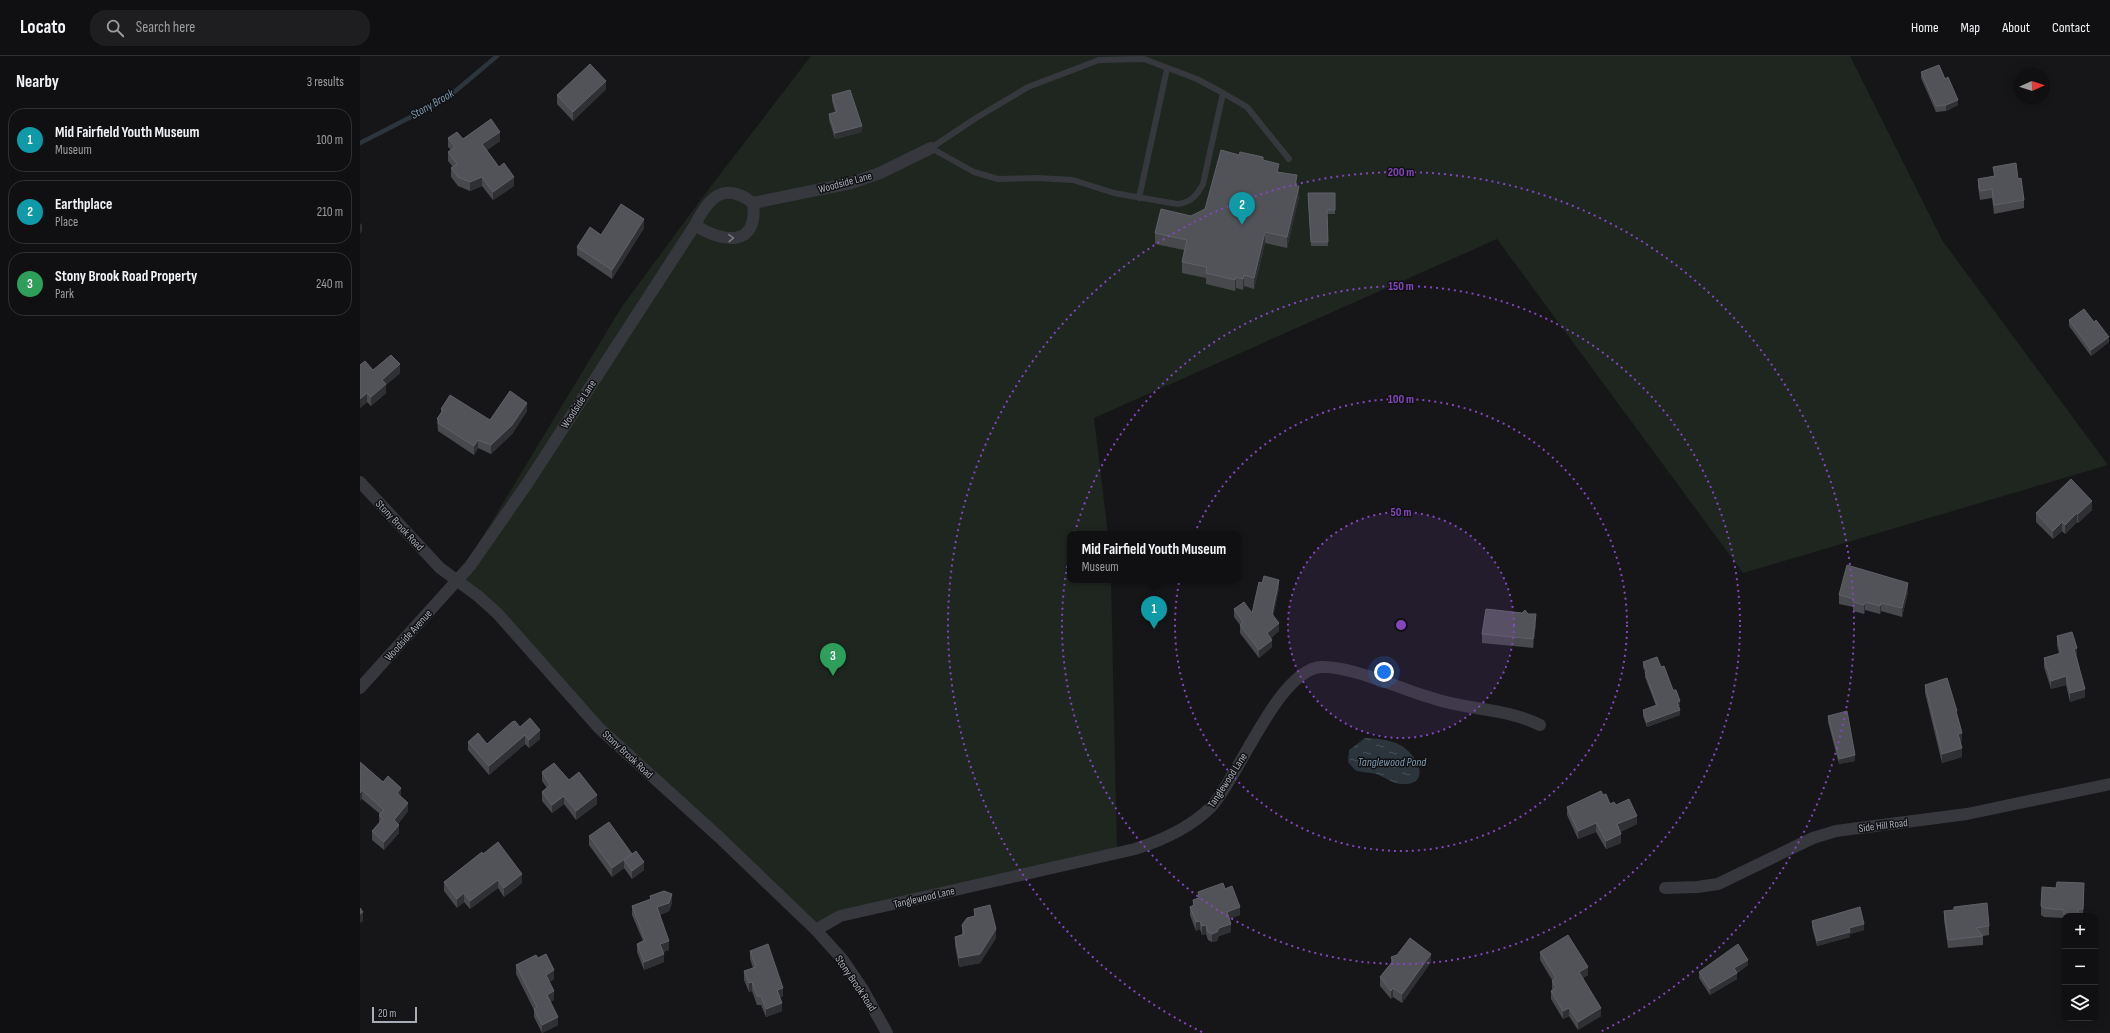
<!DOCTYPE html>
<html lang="en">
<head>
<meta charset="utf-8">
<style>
	body { margin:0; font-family:"Sofia Sans Condensed",sans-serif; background:#1e1e20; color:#f1f3f6 }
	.controls { position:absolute; right:12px; bottom:12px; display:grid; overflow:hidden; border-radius:8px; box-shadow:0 2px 10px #0003 }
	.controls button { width:36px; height:36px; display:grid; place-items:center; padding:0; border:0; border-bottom:1px solid #303032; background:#101012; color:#f1f3f6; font:20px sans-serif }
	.compass { position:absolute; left:1654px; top:12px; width:36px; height:36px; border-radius:50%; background:#101012; box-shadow:0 2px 10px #0003; rotate:87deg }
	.scale { position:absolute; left:12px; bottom:10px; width:45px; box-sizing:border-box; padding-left:4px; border:2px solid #a8adb8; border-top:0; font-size:11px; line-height:14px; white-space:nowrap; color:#a8adb8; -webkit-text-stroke:3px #111113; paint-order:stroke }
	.you { position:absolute; left:1024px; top:616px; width:14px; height:14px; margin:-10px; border:3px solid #fff; border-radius:50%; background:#1a73e8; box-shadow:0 0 0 6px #1a73e833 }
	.badge { display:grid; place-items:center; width:26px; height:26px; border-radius:50%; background:#2563eb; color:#fff; font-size:13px; font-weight:700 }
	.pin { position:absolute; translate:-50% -33px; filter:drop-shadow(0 1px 2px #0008) }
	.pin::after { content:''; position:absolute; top:21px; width:14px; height:12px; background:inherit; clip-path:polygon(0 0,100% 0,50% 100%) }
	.popup { position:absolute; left:707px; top:475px; width:174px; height:52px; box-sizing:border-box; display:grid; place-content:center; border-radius:8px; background:#101012; filter:drop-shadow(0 1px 3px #0005); font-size:13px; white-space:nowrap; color:#9c9d9f }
	.popup b { font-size:15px; color:#f1f3f6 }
	.popup::after { content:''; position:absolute; left:50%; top:100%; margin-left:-8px; border:8px solid transparent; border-top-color:#101012 }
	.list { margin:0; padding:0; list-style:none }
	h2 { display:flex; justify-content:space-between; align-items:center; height:52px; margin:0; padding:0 16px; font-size:17px }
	h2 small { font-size:13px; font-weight:400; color:#9c9d9f }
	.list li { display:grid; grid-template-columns:26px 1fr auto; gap:12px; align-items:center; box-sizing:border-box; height:64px; margin:0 8px 8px; padding:0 8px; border:1px solid #303032; border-radius:16px }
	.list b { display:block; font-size:15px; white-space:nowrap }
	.list p { margin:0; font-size:13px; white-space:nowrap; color:#9c9d9f }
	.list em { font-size:13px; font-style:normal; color:#9c9d9f }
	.icon { flex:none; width:22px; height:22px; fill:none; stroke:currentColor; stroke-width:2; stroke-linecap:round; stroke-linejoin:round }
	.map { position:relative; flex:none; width:1750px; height:977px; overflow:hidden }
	header { display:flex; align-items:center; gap:24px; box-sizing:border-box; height:56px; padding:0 20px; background:#101012; border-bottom:1px solid #303032 }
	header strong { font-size:19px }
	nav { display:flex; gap:22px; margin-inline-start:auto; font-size:14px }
	.search { width:280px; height:36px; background:#1e1e20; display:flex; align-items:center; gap:10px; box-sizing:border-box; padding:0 14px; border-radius:16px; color:#9c9d9f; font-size:15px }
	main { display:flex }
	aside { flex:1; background:#101012 }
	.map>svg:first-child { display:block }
</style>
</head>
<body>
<header>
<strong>Locato</strong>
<div class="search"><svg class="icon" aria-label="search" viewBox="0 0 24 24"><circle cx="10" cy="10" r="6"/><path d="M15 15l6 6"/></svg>Search here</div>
<nav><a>Home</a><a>Map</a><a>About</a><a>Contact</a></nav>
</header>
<main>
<aside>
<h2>Nearby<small>3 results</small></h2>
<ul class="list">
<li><span class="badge" style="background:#0f9aa8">1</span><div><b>Mid Fairfield Youth Museum</b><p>Museum</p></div><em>100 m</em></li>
<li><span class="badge" style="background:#0f9aa8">2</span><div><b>Earthplace</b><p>Place</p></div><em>210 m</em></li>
<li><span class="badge" style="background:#2e9e5b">3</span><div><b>Stony Brook Road Property</b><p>Park</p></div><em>240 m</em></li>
</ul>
</aside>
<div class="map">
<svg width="1750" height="977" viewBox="0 0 1750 977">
	<defs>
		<pattern id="water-ripples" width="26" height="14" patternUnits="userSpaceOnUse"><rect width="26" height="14" fill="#2c353c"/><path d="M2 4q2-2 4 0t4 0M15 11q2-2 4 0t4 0" fill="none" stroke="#485056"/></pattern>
	</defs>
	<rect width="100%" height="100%" fill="#161618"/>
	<polygon fill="#1e261f" points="451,0 1490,0 1582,184 1748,409 1383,517 1137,183 734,362 748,478 710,478 710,524 751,524 757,798 453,869 288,717 97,523 261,252 348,134"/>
	<path fill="url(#water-ripples)" d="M1005,682C1015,682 1030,684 1038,688C1058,697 1073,730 1041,728C1031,727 1025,721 1016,718C1009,716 1002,717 995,714L988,706L989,694Z"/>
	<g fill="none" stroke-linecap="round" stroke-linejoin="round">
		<polyline stroke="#2c353c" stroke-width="4.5" points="0,87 86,43 137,0"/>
		<g stroke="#37383d" stroke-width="6">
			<path d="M784,3L837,23L863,37L843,128C837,139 831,147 817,148L754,137L713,124L677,122L638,123L614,116L571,92L616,62L668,31L739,4Z"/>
			<polyline points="863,37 887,51 929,103"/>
			<polyline points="779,142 807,13"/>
		</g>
		<g stroke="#37383d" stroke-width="12">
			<polyline points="393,147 491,127 520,117 571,92"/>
			<polyline points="0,426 80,512 118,540 137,557 239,672 359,781 456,874 483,904 502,932 527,977"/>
			<path d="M0,632L110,510L167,428L335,169C349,141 364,125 393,147C399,192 362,187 335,169"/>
			<polyline points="1305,832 1337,831 1358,828 1453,782 1476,775 1607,758 1750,728"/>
			<path d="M456,874L480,860L775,793C803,784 830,772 851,751C879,721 918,614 961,611C988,609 1044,634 1072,642C1110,655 1143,651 1180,669"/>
		</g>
	</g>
	<g fill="#47494d">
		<polygon points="1561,16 1585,23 1598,49 1586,55 1576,56 1561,22"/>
		<polygon points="246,33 213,65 197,48 197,39"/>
		<polygon points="472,39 502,76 475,83 469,64 469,58 475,56 472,45"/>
		<polygon points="88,82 140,85 127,94 139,111 154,130 133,144 122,130 110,135 98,130 91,121 91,112 93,111 88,105 88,96 91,94 88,91"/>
		<polygon points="903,104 937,130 939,141 927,192 905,187 894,233 884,230 883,234 876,232 875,235 846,228 846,222 822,217 822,206 824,194 795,188 795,177 831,160 845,153"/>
		<polygon points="1633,111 1658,123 1664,144 1664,152 1634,158 1632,142 1620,144 1618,131 1618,123 1634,120"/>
		<polygon points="975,137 975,158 967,158 968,190 951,190 948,141"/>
		<polygon points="284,172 252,223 217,199 217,191"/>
		<polygon points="1709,264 1749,286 1731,300 1709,270"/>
		<polygon points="0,309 13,314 40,317 26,329 26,337 11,350 7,346 0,352"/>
		<polygon points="81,353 130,364 167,355 152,378 131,398 118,392 114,399 78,375 77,363 81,356"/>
		<polygon points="1732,454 1718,467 1717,466 1705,478 1702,475 1693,483 1676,466 1676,457"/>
		<polygon points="919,532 913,560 919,575 911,582 912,591 899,602 880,577 880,569 874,561 874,553 892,557"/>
		<polygon points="1548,536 1542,561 1521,555 1520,558 1505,554 1504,558 1493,555 1493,551 1479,548 1479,539"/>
		<polygon points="1168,558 1176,567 1173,592 1122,587 1122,578"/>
		<polygon points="1697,580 1717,601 1725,641 1710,646 1706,629 1691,633 1684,611 1684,602 1699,598 1697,589"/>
		<polygon points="1283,606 1301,611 1313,634 1320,650 1318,650 1320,659 1287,671 1283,660 1283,654 1296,650 1285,621 1285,616 1283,611"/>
		<polygon points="1565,629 1597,662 1602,685 1600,686 1602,701 1582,707 1565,637"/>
		<polygon points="1468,660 1495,705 1479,708 1468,666"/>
		<polygon points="160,671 180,683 169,692 165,688 129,719 108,694 108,686 127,688"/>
		<polygon points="0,706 23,726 41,740 48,755 38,768 39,777 24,794 12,784 12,775 19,767 19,759 20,758 2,743"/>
		<polygon points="182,716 209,724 237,748 216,764 204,748 192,757 182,745 182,736 187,732 182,725"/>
		<polygon points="1243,739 1250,748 1256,749 1277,768 1260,776 1261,787 1246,793 1236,776 1218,783 1207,759 1207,751"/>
		<polygon points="229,780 284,814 272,823 264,812 252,821 229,789"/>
		<polygon points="123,798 162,827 144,841 138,832 110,853 104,846 97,852 84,835 84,826"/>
		<polygon points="865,833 880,859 869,863 871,876 859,880 857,885 852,886 848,884 846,878 842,879 840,873 836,875 830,859 830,851 833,850 833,844 838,842 838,836"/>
		<polygon points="1724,836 1723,860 1705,860 1705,870 1704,870 1704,862 1684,861 1681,859 1681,850"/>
		<polygon points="290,840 312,847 309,855 300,859 309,894 303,896 304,906 284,914 277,896 277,888 283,885 272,859 272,850 290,843"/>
		<polygon points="614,853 636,882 620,907 599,911 595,889 595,881 602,879 602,869 614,860"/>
		<polygon points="1594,854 1629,870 1629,879 1623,880 1623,889 1588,892 1584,864 1584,855"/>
		<polygon points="1452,865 1504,874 1490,878 1490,881 1457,890 1452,871"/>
		<polygon points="390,895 423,940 420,941 422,955 406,961 401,949 397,949 392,935 389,936 384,924 384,915 393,912 390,903"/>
		<polygon points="1180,896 1228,919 1223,922 1241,960 1218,974 1209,960 1203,963 1191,943 1191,935 1193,934 1192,933 1192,924 1180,904"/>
		<polygon points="1031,901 1071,906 1042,947 1033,941 1031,943 1020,930 1020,921 1031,907"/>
		<polygon points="178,902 194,923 189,926 194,944 190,946 198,969 182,977 174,961 174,954 156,918 156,909"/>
		<polygon points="1388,909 1377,917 1377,923 1350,939 1339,922 1339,916"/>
	</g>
	<g fill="#2f3033">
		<polygon points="246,25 246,33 213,65 213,56"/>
		<polygon points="1598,44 1598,49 1586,55 1586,49"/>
		<polygon points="502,70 502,76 475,83 475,77"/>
		<polygon points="140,76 140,85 122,97 122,88"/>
		<polygon points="937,119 937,130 935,130"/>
		<polygon points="122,121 122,130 110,135 110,126"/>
		<polygon points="154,121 154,130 133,144 133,136"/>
		<polygon points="939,130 939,141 927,192 927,181"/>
		<polygon points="284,163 284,172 252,223 252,214"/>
		<polygon points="2,167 2,175 0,178 0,169"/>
		<polygon points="905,176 905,187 894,233 894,222"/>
		<polygon points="884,219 884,230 883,234 883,223"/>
		<polygon points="876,221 876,232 875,235 875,224"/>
		<polygon points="1749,281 1749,286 1731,300 1731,294"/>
		<polygon points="40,308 40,317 26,329 26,337 11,350 11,341 22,324"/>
		<polygon points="7,337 7,346 0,352 0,343"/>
		<polygon points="167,347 167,355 152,378 131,398 131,389"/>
		<polygon points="118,384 118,392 114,399 114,390"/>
		<polygon points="1732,445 1732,454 1718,467 1718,458"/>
		<polygon points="1717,457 1717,466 1705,478 1705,469"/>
		<polygon points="1702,466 1702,475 1693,483 1693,475"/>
		<polygon points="919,524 919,532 912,566 912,558"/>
		<polygon points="1548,527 1548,536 1542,561 1542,552"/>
		<polygon points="1505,546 1505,554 1504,558 1504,549"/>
		<polygon points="1521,547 1521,555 1520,558 1520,550"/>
		<polygon points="1176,558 1176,567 1173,592 1173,583"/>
		<polygon points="919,567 919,575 907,585 907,577"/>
		<polygon points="912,584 912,591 899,602 899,594"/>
		<polygon points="1717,592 1717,601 1714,602 1714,593"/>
		<polygon points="1706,620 1706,629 1691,633 1691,625"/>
		<polygon points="1725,633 1725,641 1710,646 1710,637"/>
		<polygon points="1320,645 1320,650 1317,651 1317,646"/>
		<polygon points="1320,654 1320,659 1287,671 1287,666"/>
		<polygon points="180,674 180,683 169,692 169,684"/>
		<polygon points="1602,677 1602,685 1598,687 1598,678"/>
		<polygon points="165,679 165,688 129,719 129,710"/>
		<polygon points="1602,692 1602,701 1582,707 1582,698"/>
		<polygon points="1495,699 1495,705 1479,708 1479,703"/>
		<polygon points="41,732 41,740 37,737"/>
		<polygon points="2,734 2,743 0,745 0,737"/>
		<polygon points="237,739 237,748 216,764 216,755"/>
		<polygon points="204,740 204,748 192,757 192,749"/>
		<polygon points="48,747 48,755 34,773 34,764"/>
		<polygon points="1277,760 1277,768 1257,777 1257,768"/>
		<polygon points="1236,767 1236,776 1218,783 1218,775"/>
		<polygon points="39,769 39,777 24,794 24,786"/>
		<polygon points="1261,778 1261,787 1246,793 1246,785"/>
		<polygon points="272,798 264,804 264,812 252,821 252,812"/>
		<polygon points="284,806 284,814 272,823 272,815"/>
		<polygon points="162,818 162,827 144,841 144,832"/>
		<polygon points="138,824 138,832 110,853 110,845"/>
		<polygon points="1724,827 1724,836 1723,860 1723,853"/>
		<polygon points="104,837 104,846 97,852 97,843"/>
		<polygon points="312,838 312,847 309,855 297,860 297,851"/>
		<polygon points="880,851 880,859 867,864 867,856"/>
		<polygon points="3,856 3,865 0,867 0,858"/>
		<polygon points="840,865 840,873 836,875 836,866"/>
		<polygon points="871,868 871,876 859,880 857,885 852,886 852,878 859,872"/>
		<polygon points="1504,868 1504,874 1490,878 1490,881 1457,890 1457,885 1489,872"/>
		<polygon points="846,869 846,878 842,879 842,870"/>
		<polygon points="636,873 636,882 620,907 599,911 599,902"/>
		<polygon points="309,885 309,894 300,897 300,888"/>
		<polygon points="304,898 304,906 284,914 284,906"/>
		<polygon points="1071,898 1071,906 1042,947 1042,938"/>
		<polygon points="1388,904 1388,909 1374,918 1374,912"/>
		<polygon points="1228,911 1228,919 1219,924 1219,916"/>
		<polygon points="194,914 194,923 186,927 186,919"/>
		<polygon points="1377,917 1377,923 1350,939 1350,933"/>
		<polygon points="392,926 392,935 389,936 389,927"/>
		<polygon points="423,932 423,940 417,943 417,934"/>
		<polygon points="1033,932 1033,941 1031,943 1031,935"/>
		<polygon points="194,935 194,944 187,948 187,939"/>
		<polygon points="422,947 422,955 406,961 406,953"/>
		<polygon points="1209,952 1209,960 1203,963 1203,955"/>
		<polygon points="1241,952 1241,960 1218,974 1218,966"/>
		<polygon points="198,961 198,969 182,977 182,969"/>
	</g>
	<g fill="#525359" stroke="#5f6168">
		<polygon points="230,8 246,25 213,56 197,39"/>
		<polygon points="1579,9 1585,23 1588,21 1598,44 1586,49 1576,50 1561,16"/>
		<polygon points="490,34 502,70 475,77 469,58 477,56 472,39"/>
		<polygon points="131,63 140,76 122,88 139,111 144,107 154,121 133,136 122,121 110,126 98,121 91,112 97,108 88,96 95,91 88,82 97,76 103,83"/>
		<polygon points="861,94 879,99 880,96 903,101 903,104 919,108 917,116 937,119 935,130 939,130 927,181 905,176 894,222 884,219 883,223 876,221 875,224 846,217 847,211 822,206 827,184 795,177 801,153 831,160 845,153"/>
		<polygon points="1656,107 1658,123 1661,122 1664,144 1634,149 1632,133 1620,135 1618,123 1635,120 1633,111"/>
		<polygon points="948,137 975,137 975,154 967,154 968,186 951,186"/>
		<polygon points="261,148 284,163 252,214 217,191 230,171 241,179"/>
		<polygon points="1724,253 1734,266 1736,264 1749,281 1731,294 1709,264"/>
		<polygon points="31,299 40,308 22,324 26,328 11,341 7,337 0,343 0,309 5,305 13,314"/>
		<polygon points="150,335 167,347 152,369 131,389 118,384 114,390 78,367 79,364 77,363 83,354 81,353 90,339 130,364"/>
		<polygon points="1711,423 1732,445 1718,458 1717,457 1705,469 1702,466 1693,475 1676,457"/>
		<polygon points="1487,509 1548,527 1542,552 1521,547 1520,550 1505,546 1504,549 1493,546 1494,543 1479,539"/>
		<polygon points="904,520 919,524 912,558 919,567 907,577 912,584 899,594 880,569 883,566 874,553 884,546 892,557 899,526 902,527"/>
		<polygon points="1126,553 1162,557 1165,554 1168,558 1176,558 1173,583 1122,578"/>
		<polygon points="1712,576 1717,592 1714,593 1725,633 1710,637 1706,620 1691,625 1684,602 1701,597 1697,580"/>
		<polygon points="1297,601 1301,611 1304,610 1313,634 1316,634 1320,645 1317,646 1320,654 1287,666 1283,654 1297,649 1285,616 1287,616 1283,606"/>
		<polygon points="1587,622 1597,655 1596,655 1602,677 1598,678 1602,692 1582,698 1565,629"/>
		<polygon points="1487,655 1495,699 1479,703 1468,660"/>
		<polygon points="170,662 180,674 169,684 165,679 129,710 108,686 118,677 127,688 152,666 155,665 160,671"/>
		<polygon points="0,706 23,726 28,720 41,732 37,737 48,747 34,764 39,769 24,786 12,775 23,763 19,759 24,754 2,734 0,737"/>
		<polygon points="194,707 209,724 219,716 237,739 216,755 204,740 192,749 182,736 190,729 182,716"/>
		<polygon points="1241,735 1243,739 1246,738 1250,748 1254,746 1256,749 1269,743 1277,760 1257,768 1261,778 1246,785 1236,767 1218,775 1207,751"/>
		<polygon points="249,766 272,798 252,812 229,780"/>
		<polygon points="138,786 162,818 144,832 138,824 110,845 104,837 97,843 84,826 122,796 123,798"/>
		<polygon points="276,795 284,806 272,815 264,804"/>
		<polygon points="1697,826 1724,827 1723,853 1718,853 1718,860 1705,860 1705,861 1704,861 1704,854 1684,852 1681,850 1682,831 1696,832"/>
		<polygon points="863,827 865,833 872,830 880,851 867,856 871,868 859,872 857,876 852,878 848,876 846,869 842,870 840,865 836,866 830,851 834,849 833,844 839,842 838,836"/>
		<polygon points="304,835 312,838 309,847 297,851 309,885 300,888 304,898 284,906 277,888 285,884 272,850 291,843 290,840"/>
		<polygon points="1627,847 1629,870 1616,872 1623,880 1588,884 1584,855 1594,854 1594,851"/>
		<polygon points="630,849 636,873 620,898 599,902 595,881 604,878 602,869 607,862 615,860 614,853"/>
		<polygon points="1500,851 1504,868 1489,872 1490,876 1457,885 1452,865"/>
		<polygon points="0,852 3,856 0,858"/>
		<polygon points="1208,879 1228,911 1219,916 1241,952 1218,966 1209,952 1203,955 1191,935 1196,932 1192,925 1196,922 1180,896"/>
		<polygon points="1050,882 1071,898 1042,938 1033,932 1031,935 1020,921 1033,905 1031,901 1037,899"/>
		<polygon points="408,888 423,932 417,934 422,947 406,953 401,940 397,940 392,926 389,927 384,915 396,911 390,895"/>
		<polygon points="1378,888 1388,904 1374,912 1377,917 1350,933 1339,916"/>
		<polygon points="186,898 194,914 186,919 194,935 187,939 198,961 182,969 174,953 177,951 156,909 176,899 178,902"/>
	</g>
	<defs><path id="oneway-chevron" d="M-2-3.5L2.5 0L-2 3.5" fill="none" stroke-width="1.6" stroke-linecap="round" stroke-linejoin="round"/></defs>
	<use stroke="#757881" href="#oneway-chevron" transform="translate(371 182) rotate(-3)"/>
	<circle cx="1041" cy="569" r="113" fill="#8446be" fill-opacity=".12"/>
	<g fill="none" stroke="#8446be" stroke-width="2" stroke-dasharray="2 4">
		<circle cx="1041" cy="569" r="113"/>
		<circle cx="1041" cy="569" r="226"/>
		<circle cx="1041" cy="569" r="339"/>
		<path d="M842 976A453 453 0 1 1 1240 976"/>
	</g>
	<g text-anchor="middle" stroke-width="3" stroke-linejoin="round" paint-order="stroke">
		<g font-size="11" fill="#a8adb8" stroke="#111113">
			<text transform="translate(485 126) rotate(-15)" y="4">Woodside Lane</text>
			<text transform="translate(218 348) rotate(-57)" y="4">Woodside Lane</text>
			<text transform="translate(40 469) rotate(47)" y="4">Stony Brook Road</text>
			<text transform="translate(48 579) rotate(-48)" y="4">Woodside Avenue</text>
			<text transform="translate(268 698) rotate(43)" y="4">Stony Brook Road</text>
			<text transform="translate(867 724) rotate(-57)" y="4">Tanglewood Lane</text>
			<text transform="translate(1523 769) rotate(-7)" y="4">Side Hill Road</text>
			<text transform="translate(564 841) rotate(-13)" y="4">Tanglewood Lane</text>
			<text transform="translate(496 927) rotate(56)" y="4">Stony Brook Road</text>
		</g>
		<g font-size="12" font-style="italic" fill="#7f9bb3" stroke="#111113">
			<text transform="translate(72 48) rotate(-30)" y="4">Stony Brook</text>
			<text x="1032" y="710">Tanglewood Pond</text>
		</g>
	</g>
	<circle cx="1041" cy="569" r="6" fill="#8446be" stroke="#111113" stroke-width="2"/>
	<g font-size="12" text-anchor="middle" font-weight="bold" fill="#8446be" stroke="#111113" stroke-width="3" stroke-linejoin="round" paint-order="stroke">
		<text x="1041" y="120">200 m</text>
		<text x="1041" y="234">150 m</text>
		<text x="1041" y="347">100 m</text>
		<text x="1041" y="460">50 m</text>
	</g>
</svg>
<div class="controls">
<button>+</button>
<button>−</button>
<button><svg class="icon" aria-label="layers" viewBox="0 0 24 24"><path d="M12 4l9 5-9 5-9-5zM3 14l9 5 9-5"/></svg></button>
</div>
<svg class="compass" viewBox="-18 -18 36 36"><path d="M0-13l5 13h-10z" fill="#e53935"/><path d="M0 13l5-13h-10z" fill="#9c9d9f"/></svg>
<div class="scale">20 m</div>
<div class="you"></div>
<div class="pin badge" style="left:794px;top:573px;background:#0f9aa8">1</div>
<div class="popup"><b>Mid Fairfield Youth Museum</b>Museum</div>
<div class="pin badge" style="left:882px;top:169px;background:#0f9aa8">2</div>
<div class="pin badge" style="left:473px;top:620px;background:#2e9e5b">3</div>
</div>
</main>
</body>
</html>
